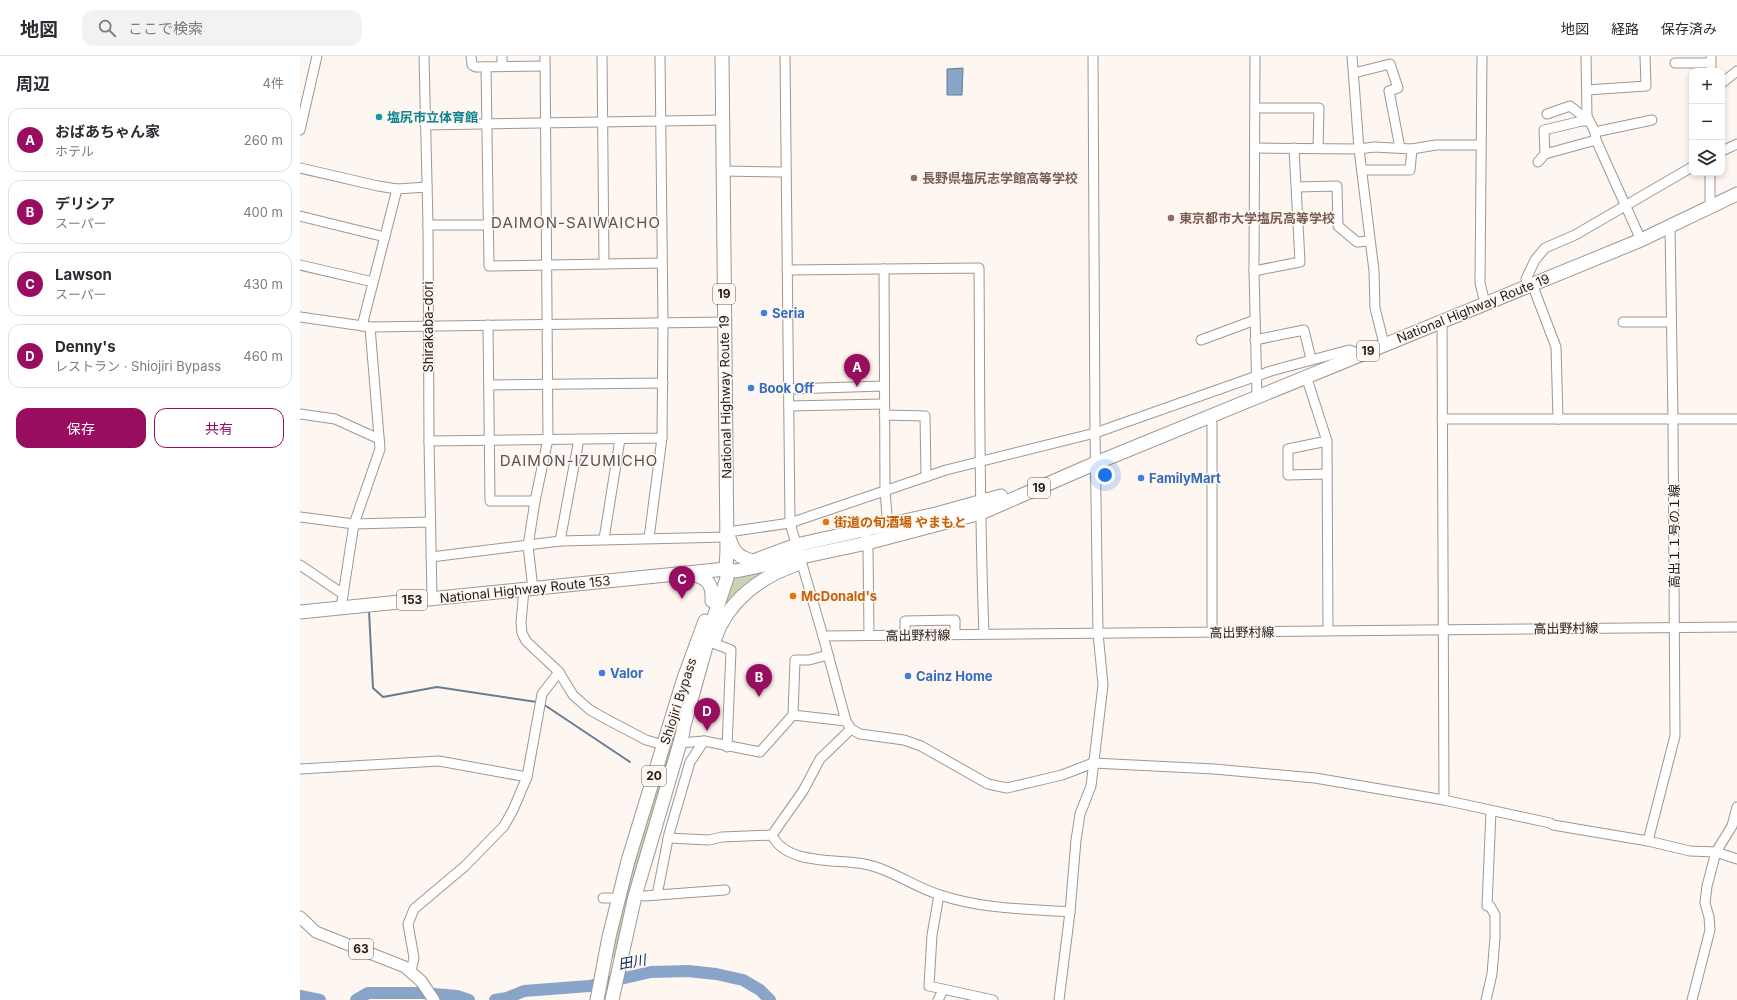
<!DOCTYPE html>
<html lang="ja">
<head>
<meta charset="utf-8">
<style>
	body { margin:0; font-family:Inter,"Noto Sans JP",sans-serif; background:#f2f2f3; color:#2b2b33 }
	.controls { position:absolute; right:12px; top:12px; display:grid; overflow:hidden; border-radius:8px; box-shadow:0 2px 6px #0003 }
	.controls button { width:36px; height:36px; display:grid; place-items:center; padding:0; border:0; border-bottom:1px solid #e1e1e2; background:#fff; color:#2b2b33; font:20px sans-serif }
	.you { position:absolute; left:805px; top:419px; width:14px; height:14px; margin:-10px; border:3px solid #fff; border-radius:50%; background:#1a73e8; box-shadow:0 0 0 6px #1a73e833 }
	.badge { display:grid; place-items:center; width:26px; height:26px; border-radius:50%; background:#990d60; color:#fff; font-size:13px; font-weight:700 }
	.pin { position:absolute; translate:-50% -33px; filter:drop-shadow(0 1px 2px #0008) }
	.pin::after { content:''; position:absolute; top:21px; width:14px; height:12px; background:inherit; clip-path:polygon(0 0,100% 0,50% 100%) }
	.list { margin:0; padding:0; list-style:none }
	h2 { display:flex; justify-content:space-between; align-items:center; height:52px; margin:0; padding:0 16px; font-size:17px }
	h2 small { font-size:13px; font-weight:400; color:#7c7c81 }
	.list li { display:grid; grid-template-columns:26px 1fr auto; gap:12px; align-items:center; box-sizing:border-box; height:64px; margin:0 8px 8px; padding:0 8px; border:1px solid #e1e1e2; border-radius:12px }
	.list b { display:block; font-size:15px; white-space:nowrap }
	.list p { margin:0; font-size:13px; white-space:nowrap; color:#7c7c81 }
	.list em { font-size:13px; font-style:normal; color:#7c7c81 }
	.actions { display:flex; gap:8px; padding:12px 16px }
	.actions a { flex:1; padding:9px 0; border:1px solid #990d60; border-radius:12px; text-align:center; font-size:14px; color:#990d60 }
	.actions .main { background:#990d60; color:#fff }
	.icon { flex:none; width:22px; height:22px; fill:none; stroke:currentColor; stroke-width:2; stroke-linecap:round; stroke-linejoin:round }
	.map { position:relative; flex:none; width:1437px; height:944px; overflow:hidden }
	header { display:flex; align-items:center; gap:24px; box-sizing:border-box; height:56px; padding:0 20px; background:#fff; border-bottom:1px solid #e1e1e2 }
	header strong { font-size:19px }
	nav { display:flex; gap:22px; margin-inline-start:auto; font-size:14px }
	.search { width:280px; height:36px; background:#f2f2f3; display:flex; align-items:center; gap:10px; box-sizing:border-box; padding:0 14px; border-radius:12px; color:#7c7c81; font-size:15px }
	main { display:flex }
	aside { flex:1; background:#fff }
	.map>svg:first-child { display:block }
</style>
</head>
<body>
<header>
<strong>地図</strong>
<div class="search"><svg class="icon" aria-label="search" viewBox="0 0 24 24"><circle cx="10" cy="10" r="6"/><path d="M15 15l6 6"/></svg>ここで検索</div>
<nav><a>地図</a><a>経路</a><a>保存済み</a></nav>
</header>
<main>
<aside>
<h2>周辺<small>4件</small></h2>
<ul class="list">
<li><span class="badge">A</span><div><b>おばあちゃん家</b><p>ホテル</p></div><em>260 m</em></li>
<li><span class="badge">B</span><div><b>デリシア</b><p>スーパー</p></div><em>400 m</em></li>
<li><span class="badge">C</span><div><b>Lawson</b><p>スーパー</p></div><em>430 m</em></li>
<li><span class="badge">D</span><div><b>Denny's</b><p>レストラン · Shiojiri Bypass</p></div><em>460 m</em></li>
</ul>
<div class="actions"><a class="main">保存</a><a>共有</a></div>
</aside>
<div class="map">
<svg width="1437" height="944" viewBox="0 0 1437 944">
	<rect width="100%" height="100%" fill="#fef6f0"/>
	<g fill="#c6d6b4">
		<polygon points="461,516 441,531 419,559 433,521"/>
		<polygon points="404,577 315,902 312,902 313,882 321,847"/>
	</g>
	<polygon fill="#88a5c9" stroke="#687c94" points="663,12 662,39 647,39 647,13"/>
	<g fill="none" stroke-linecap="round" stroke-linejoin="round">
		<g stroke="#687c94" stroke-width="2">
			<polyline points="69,555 73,632 83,641 137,631 237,646"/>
			<polyline points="243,648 330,706"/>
		</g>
		<g stroke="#88a5c9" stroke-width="12">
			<polyline points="0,940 20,944"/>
			<polyline points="56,944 68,937 122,937 157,940 169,944"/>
			<polyline points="195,944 207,942 224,935 289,930 351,916 388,915 416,918 443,924 460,934 470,944"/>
		</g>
		<g stroke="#9f9792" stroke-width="11">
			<g id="minor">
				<polyline points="124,0 128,169 129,385 132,542"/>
				<polyline points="171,0 172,9 176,11 245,10"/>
				<polyline points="202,0 202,10"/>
				<polyline points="302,0 304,208"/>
				<polyline points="485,0 490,467 523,580 1437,571"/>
				<polyline points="955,0 954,215 957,341"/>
				<polyline points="1052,0 1059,93 1074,215 1075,252 1084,288"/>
				<polyline points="1182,0 1180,227 1185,247"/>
				<polyline points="1286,0 1287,60 1295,76 1296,84 1341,184"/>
				<polyline points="1411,0 1411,15"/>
				<polyline points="1375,7 1410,7"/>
				<polyline points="186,11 189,210 361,207"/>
				<polyline points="1054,17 1090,8 1098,32 1089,35 1100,92"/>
				<polyline points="1422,27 1437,15"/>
				<polyline points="1287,34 1346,30 1345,0"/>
				<polyline points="955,52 1019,52 1018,92"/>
				<polyline points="1247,58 1270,50 1289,65"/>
				<polyline points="1289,65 1282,65 1244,74 1245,98 1296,84"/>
				<polyline points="125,69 423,64"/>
				<polyline points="0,74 17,0"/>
				<polyline points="1295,76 1352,64"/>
				<polyline points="955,92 1059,93 1074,91 1112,93 1136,89 1181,89"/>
				<polyline points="1422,95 1437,88"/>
				<polyline points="1238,106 1245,98"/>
				<polyline points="0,112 78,130 97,133 127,131"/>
				<polyline points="1062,114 1110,114 1112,93"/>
				<polyline points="423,115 485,116"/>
				<polyline points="1410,117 1410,151"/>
				<polyline points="997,131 1037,130 1038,170 1057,186 1069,185"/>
				<polyline points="0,160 85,181"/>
				<polyline points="128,169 188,169"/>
				<polyline points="0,209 73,226"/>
				<polyline points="584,213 585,434 588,473"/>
				<path d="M487,214L679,212C680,334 679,456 684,577"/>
				<polyline points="954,215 1000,206 994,92"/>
				<polyline points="1232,228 1256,291 1258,363"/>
				<polyline points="1228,230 1226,223 1235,204 1245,192 1275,179 1392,111"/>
				<polyline points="0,261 70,271 425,266"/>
				<polyline points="1142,264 1144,744"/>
				<polyline points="1323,266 1371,266"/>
				<polyline points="188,269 190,445 235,445"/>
				<polyline points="62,270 97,133"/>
				<polyline points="901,284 955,264"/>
				<polyline points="955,284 1004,274 1011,303"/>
				<polyline points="1006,320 1027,385 1028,574"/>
				<polyline points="189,329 363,327"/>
				<polyline points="489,333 584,330"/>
				<polyline points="489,350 584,348"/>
				<polyline points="0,358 35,363 79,383"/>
				<polyline points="584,359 625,360 626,421"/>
				<polyline points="910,360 912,367 912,576"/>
				<polyline points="1142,363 1437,363"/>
				<polyline points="129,385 362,382 363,267 360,0"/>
				<polyline points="1027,385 988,393 988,419 1027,418"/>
				<polyline points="0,461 54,468 130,466"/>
				<polyline points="435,475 490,467 646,414 795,377 971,315 1049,294 1055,296 1057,300"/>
				<polyline points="566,481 568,493 569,579"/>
				<polyline points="349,482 362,382"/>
				<polyline points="304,483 320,383"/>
				<polyline points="260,485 279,383"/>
				<polyline points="131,501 260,485 427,481"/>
				<polyline points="0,509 43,538"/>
				<polyline points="224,533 221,567 222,577 226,585 259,616 273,639 290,654 308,664 346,684 364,689"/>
				<polyline points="233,533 228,490 235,445 248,383 245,0"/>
				<polyline points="41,552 54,468 80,393 70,271"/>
				<polyline points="605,579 605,565 655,564 655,578"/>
				<polyline points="523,580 546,665 551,673 560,678 604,684 621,690 688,728 707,732 762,719 793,707 914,713 1015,722 1056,729 1144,744 1250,767 1253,769 1348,785 1390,795 1416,796 1437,803"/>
				<polyline points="413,587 431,594 427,691"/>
				<polyline points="493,659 546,665"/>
				<polyline points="380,687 404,685 460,696 493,659 495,604 509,604 528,599"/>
				<polyline points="0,713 139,705 227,721"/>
				<path d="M472,779C486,809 536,803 564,808C591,813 614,831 640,839C682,853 726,853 770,856"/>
				<polyline points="368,782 409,784 422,781 472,779 503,735 520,703 551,673"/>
				<polyline points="1348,785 1375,680 1373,364 1370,170"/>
				<polyline points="357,839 369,778 390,706 404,685"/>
				<polyline points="639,839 632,879 629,930 693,944"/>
				<polyline points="344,840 425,834"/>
				<polyline points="303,842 311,842"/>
				<polyline points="111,915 114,902 108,868 114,853 165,810 204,770 213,754 227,721 242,638 259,616"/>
				<polyline points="638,944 643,934"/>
				<polyline points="759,944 770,856 776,784 780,758 791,730 803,629 798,577 795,377 793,0"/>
				<polyline points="1186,944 1192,918 1195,882 1195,859 1190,850 1187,850 1191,755"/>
				<polyline points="1392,944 1410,874 1409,861 1405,847 1407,830 1416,796 1432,770 1437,751"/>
			</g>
		</g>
		<g stroke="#9f9792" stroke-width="13">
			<polyline id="major" points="0,861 16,876 105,911 121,925 134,944"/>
		</g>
		<g stroke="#9f9792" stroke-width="15">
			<g id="highway">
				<path d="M429,482C434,497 439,502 454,505"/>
				<polyline points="456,504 496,489 636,458 701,440"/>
				<path d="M391,518C408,521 413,529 412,545"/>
				<polyline points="0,556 426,513 436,515 567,487 681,457 796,407 1341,184 1437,138"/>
				<path d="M415,582C428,545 460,521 495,509"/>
				<polyline points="297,944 309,881 328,805 384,622 405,565"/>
				<polyline points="312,944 335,840 380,687 383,676 383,673 415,558 427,522 426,513 427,494 422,0"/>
			</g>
		</g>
		<use href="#minor" stroke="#fff" stroke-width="9"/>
		<use href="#major" stroke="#fff" stroke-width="11"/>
		<use href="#highway" stroke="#fff" stroke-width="13"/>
	</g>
	<circle fill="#0f9aa8" stroke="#fef6f0" stroke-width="1.5" cx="79" cy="61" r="4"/>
	<g fill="#8d6e63" stroke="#fef6f0" stroke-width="1.5">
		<circle cx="614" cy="122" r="4"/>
		<circle cx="871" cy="162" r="4"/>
	</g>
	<g fill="#3f7fe0" stroke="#fef6f0" stroke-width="1.5">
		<circle cx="464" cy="257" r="4"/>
		<circle cx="451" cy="332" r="4"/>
		<circle cx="841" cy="422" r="4"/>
		<circle cx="302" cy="617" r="4"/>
		<circle cx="608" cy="620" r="4"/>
	</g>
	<g fill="#e8710a" stroke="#fef6f0" stroke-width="1.5">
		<circle cx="526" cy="466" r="4"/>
		<circle cx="493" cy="540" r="4"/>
	</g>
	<g text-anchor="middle" stroke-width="3" stroke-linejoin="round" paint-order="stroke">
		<g fill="#fef6f0" stroke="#625d5a" stroke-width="1">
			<rect x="413" y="228" width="22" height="20" rx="3"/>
			<rect x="1057" y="285" width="22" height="20" rx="3"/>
			<rect x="728" y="422" width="22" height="20" rx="3"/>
			<rect x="97" y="534" width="30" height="20" rx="3"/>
			<rect x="342" y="710" width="24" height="20" rx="3"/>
			<rect x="49" y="883" width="24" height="20" rx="3"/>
		</g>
		<g font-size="12" font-weight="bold" fill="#1f1c1a">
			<text x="424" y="242">19</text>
			<text x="1068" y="299">19</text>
			<text x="739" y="436">19</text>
			<text x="112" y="548">153</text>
			<text x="354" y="724">20</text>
			<text x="61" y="897">63</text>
		</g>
		<g font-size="13" font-weight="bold" fill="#0d838f" stroke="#fef6f0" text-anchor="start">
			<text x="87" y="66">塩尻市立体育館</text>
		</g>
		<g font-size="13" font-weight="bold" fill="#785e54" stroke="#fef6f0" text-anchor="start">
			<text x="622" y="127">長野県塩尻志学館高等学校</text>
			<text x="879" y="167">東京都市大学塩尻高等学校</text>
		</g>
		<g font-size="13" fill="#1f1c1a" stroke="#fef6f0">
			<text transform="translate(1173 252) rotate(-22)" y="5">National Highway Route 19</text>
			<text transform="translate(128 271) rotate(-90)" y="5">Shirakaba-dori</text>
			<text transform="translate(425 341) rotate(-91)" y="5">National Highway Route 19</text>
			<text transform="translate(1374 480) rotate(-90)" y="5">高出１１号の１線</text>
			<text transform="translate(225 533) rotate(-6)" y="5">National Highway Route 153</text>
			<text transform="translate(1266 572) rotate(-1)" y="5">高出野村線</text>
			<text transform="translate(942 576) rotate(-1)" y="5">高出野村線</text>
			<text transform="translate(618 579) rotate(-1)" y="5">高出野村線</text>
			<text transform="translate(378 645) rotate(-72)" y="5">Shiojiri Bypass</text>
		</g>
		<g font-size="13" font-weight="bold" fill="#366cbe" stroke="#fef6f0" text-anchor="start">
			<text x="472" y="262">Seria</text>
			<text x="459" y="337">Book Off</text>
			<text x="849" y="427">FamilyMart</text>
			<text x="310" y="622">Valor</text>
			<text x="616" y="625">Cainz Home</text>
		</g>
		<g font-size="13" font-weight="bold" fill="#c56008" stroke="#fef6f0" text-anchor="start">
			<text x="534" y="471">街道の旬酒場 やまもと</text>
			<text x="501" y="545">McDonald's</text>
		</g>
		<g font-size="14" font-style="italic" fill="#012d5a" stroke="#fef6f0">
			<text transform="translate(332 906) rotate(-11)" y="5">田川</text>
		</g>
		<g font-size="15" letter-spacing="1" fill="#5a534f" stroke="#fef6f0">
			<text x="276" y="172">DAIMON-SAIWAICHO</text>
			<text x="279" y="410">DAIMON-IZUMICHO</text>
		</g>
	</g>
</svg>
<div class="controls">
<button>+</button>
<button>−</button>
<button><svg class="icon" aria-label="layers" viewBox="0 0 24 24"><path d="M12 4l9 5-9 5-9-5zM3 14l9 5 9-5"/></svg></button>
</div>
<div class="you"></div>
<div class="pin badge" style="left:557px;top:331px">A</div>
<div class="pin badge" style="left:459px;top:641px">B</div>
<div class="pin badge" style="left:382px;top:543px">C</div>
<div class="pin badge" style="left:407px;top:675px">D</div>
</div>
</main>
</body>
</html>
